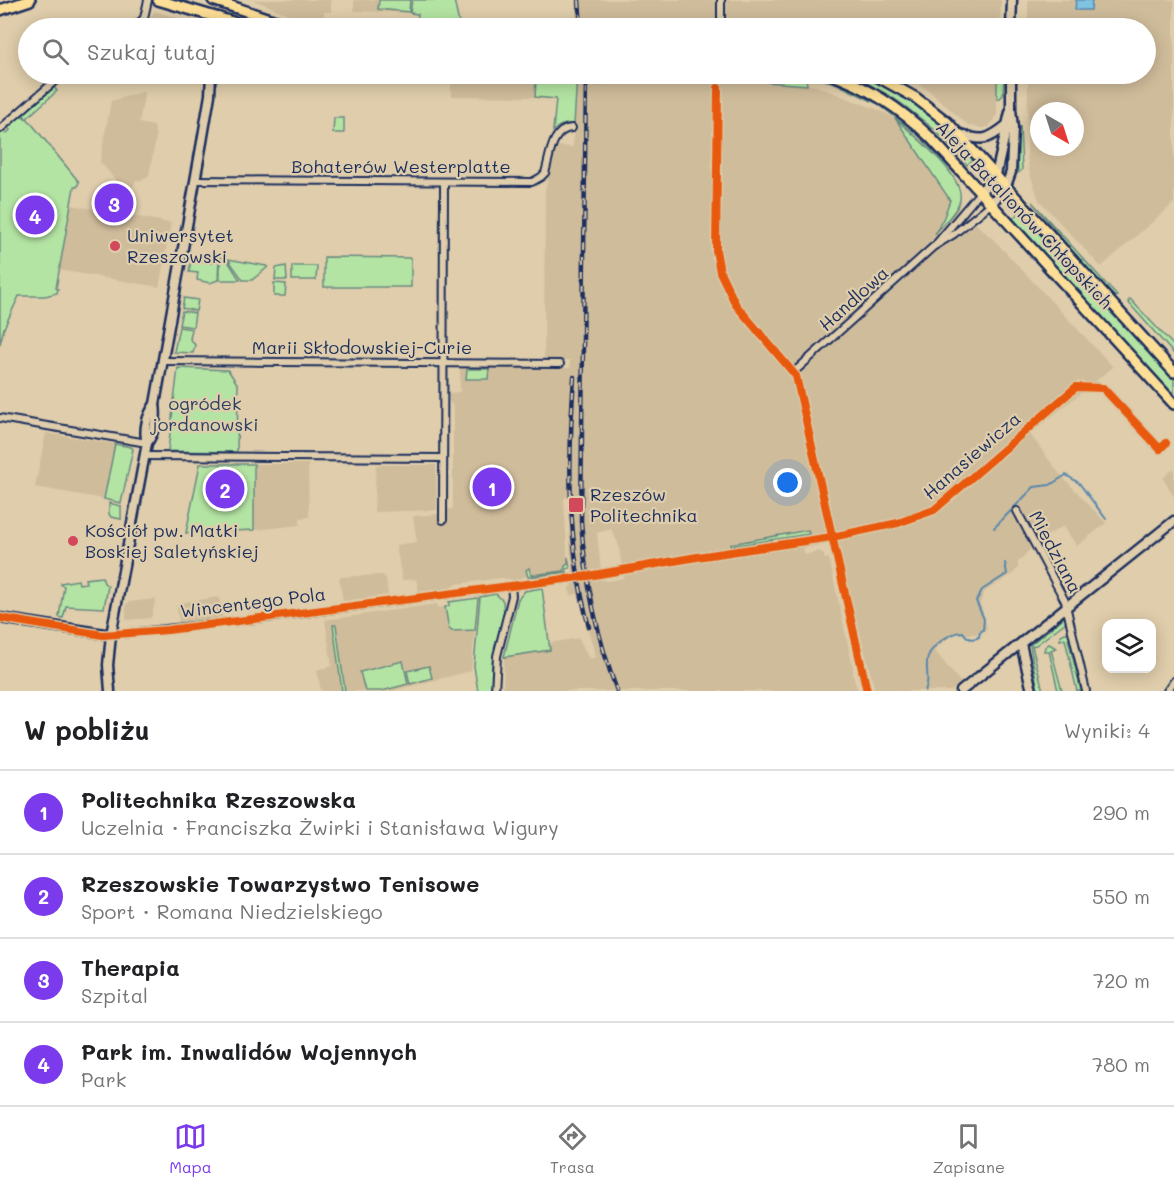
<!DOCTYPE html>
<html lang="pl">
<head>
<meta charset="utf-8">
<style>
	body { margin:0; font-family:Mali,sans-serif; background:#f2f2f2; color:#202124 }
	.controls { position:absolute; right:18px; bottom:18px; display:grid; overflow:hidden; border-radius:12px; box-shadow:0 3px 15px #0003 }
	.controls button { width:54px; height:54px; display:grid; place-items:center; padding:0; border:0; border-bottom:2px solid #e0e0e0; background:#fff; color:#202124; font:30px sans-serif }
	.compass { position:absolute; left:1030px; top:102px; width:54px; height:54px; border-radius:50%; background:#fff; box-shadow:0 3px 15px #0003; rotate:141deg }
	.you { position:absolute; left:788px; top:483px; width:21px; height:21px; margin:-15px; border:4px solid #fff; border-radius:50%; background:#1a73e8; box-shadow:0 0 0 9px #1a73e833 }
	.badge { display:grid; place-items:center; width:39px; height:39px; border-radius:50%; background:#7c3aed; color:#fff; font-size:20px; font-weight:700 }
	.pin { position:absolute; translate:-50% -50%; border:3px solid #fff; box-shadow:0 2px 6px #0006 }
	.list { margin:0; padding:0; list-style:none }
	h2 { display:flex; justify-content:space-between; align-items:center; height:78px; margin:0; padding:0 24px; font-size:26px }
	h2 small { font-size:20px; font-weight:400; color:#757577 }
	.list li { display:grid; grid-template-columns:39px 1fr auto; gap:18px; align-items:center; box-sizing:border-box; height:84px; padding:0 24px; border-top:2px solid #e0e0e0 }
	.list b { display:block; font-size:22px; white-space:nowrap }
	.list p { margin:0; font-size:20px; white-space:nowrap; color:#757577 }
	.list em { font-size:20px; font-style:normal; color:#757577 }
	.icon { flex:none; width:33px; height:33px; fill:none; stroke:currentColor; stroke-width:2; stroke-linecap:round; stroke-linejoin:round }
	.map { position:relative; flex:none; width:1174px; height:691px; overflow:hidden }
	.search { position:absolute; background:#fff; box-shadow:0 3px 15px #0003; left:18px; right:18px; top:18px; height:66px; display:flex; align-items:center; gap:15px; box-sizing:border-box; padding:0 21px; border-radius:33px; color:#757577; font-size:22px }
	.sheet { height:414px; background:#fff }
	nav { display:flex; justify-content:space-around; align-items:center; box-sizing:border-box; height:84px; border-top:2px solid #e0e0e0; background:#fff; font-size:16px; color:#757577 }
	nav a { display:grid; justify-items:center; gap:3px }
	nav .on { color:#7c3aed }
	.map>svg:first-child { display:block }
</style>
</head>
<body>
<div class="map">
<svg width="1174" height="691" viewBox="0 0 1174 691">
	<rect width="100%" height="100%" fill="#dfcdab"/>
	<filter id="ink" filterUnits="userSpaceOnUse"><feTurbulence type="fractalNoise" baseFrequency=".0167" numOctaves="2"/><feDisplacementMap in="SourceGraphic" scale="12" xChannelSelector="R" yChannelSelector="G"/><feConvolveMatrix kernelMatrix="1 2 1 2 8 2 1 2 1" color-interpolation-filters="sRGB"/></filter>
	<g filter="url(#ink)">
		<g fill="#cfbc9b" fill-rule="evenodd">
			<polygon points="254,0 331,0 331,12 324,12 322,28"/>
			<polygon points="354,0 412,0 410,13 354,11"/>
			<polygon points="575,0 1001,0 1000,27 996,28 723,28 600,25 600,28 577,28"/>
			<path d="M1028,0H1174V203L1101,267L1039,200L1030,174L1027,157L1028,74H1146V28H1028ZM1039,111H1075V147H1039Z"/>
			<polygon points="155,11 188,21 187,28 141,28"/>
			<path d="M577,74H600L601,84L615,79L725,83V76L767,78V82L797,83L816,86L881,111L894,118L902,128L950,201L994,240L1113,367L1030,434L1058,472L1106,523L1077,546L1063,526L1037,542L1018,562V568L1013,574L985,591L980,603L987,628L981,634H953L934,650L961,683L951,691H875L837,543L803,548L805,555L819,551L823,553L825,559L829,558L853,667V675L858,691H503L504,657L550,650L549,643L579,638L589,659L596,657L578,594L571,595L569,588L574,583L570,547L568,497L564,498L568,565L564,567V571L531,575L514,580L502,578L457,584L449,588L419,592L416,579L402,580L396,545L417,542L413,516L440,514L441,509H453V406L449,401V393L460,392V367L570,368V360H544L545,190L556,146L573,147ZM611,529L618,543L624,578L609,581L602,580L597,533Z"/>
			<polygon points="900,74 997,74 997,114 994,120 989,127 982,128 968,125 927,89"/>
			<polygon points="451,77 536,79 535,97 451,96"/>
			<polygon points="145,91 139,123 154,126 156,137 149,176 141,181 136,180 133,187 120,185 100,162 111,101"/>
			<polygon points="71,205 171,223 159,287 59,270"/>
			<polygon points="46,433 115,444 104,499 35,487"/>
			<polygon points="254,464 308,464 309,517 300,518 300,525 254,530"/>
			<polygon points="376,465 436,465 437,510 374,512"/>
			<polygon points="1174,468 1174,497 1163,478"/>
			<polygon points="383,575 386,578 388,595 343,601 339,577"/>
			<polygon points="219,597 222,617 179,623 177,608 179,603"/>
			<polygon points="478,598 471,671 391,691 321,691 317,670 332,666 325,620 437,604 438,608 449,606 449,602"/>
			<polygon points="156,599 151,618 126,620 126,605 129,602"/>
		</g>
		<g fill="#b4e4a3" stroke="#688a80" stroke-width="1.5">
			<polygon points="379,0 410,0 409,12 378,9"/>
			<polygon points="412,0 454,0 460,28 417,28 418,14 410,13"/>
			<polygon points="576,22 577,28 573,28 572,25 569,26 569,28 532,28 532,24"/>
			<polygon points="600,25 700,27 700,28 600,28"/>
			<path d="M451,74H577L574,125C565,122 559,125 553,131L556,99L535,97L536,79L451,77Z"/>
			<polygon points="600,74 718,74 718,78 706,81 615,79 600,85"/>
			<polygon points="722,74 769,74 806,78 807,85 767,82 766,78 726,76 725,78 722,77"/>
			<path d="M857,74H862C912,96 939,119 975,158L967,165L935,130L905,106L890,96L857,80L855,77Z"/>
			<polygon points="997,74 1001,74 1004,78 1003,95 1000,98 997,98"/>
			<polygon points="822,75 840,81 876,100 876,103 835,83 817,78"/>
			<polygon points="54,87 57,91 27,118 79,182 77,187 74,187 56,288 58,289 57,293 45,296 19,296 4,328 0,344 0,134 3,132 6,134 10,130 8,127 22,115 26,119 24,114"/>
			<polygon points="887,106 922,134 959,173 956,175 919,136 882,107"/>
			<polygon points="334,118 344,118 344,133 333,133"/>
			<path d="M895,118C912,134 965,175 960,200C957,212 943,224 935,234L944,217L950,200Z"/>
			<polygon points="1020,126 1022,170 1018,173 1017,136"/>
			<polygon points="1032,202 1117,296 1115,297 1099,283"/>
			<polygon points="1020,212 1110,312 1140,341 1174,378 1174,394 1146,368 1012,219"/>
			<polygon points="1005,226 1043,266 1055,283 1004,227"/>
			<polygon points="215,257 219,257 218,280 210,283 197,280 198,273 189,272 191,261 197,260 213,263"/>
			<polygon points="324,257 411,258 411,287 324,287"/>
			<polygon points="220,258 226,258 240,280 220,280"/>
			<polygon points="228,259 266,266 268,267 252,280 243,280"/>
			<polygon points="286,266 287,280 275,280 276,268"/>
			<polygon points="292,266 317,266 316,280 292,280"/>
			<polygon points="274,283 286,284 285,296 274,296"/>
			<polygon points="184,298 198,300 196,311 182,308"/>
			<polygon points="1130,299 1174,346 1174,354 1128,302"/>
			<polygon points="182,311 195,313 193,327 179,325"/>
			<polygon points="179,327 192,329 190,339 195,345 193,353 174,352"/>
			<polygon points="178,368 228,370 238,385 237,452 168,451"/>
			<polygon points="467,369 489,369 488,379 466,379"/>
			<polygon points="115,444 131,447 133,449 121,503 104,499"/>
			<polygon points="200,464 254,464 254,530 186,533"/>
			<polygon points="109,503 121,506 121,519 111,517 109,514"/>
			<polygon points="808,530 809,534 731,546 731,544"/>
			<polygon points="568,557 570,568 566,569 567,572 528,577 526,570 529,568 531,575 564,571 565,566 568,564"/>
			<polygon points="102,577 104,583 108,586 104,608 66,606 63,618 59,617 64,586 61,585 61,583 78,580 79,584 86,583 85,579"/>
			<polygon points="542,588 550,650 504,657 518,599 525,591"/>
			<polygon points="496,594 503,601 504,615 492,663 491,691 478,691 474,666 480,597"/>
			<polygon points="478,598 475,630 452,631 449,629 445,607 449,606 449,602"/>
			<polygon points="1066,616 1066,622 1036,645 1032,646 1043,691 1038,691 1030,645"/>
			<polygon points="333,625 336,625 345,691 342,691"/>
			<polygon points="1065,633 1069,633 1072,637 1068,639 1081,691 1077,691 1065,639 1060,640 1061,635"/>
			<polygon points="1049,644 1056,648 1051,650 1062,691 1058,691 1049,651 1044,651 1045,647"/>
			<polygon points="403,661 408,684 382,691 365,691 360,672"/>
			<polygon points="429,666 432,678 410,684 407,671"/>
		</g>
		<polygon fill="#80c3e1" stroke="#5888ad" stroke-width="1.5" points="1076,0 1092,0 1091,10 1075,10"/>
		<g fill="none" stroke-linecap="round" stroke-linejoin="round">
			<g stroke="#5888ad" stroke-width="2">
				<polyline points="994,528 1034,487 1050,485 1066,475 1079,483 1106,519"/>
				<path d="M925,691C930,678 926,675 927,662C927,648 950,632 963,632C967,638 971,641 979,637L980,632L983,630L984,619L976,601L982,590L1007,574L1005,563"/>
			</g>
			<g stroke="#1b2f5e" stroke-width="10">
				<g id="street">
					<polyline points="721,24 721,0"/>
					<polyline points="134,28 144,18 148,0"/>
					<polyline points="718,88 716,250 720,272 736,305 796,376 867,691"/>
					<polyline points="0,129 63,74"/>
					<path d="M196,180L532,182L541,177L545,173C550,157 551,129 572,128"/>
					<polyline points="937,243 981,191"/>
					<polyline points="163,361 560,364"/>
					<polyline points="794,372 933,247 954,234 992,203"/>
					<polyline points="0,418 147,443"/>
					<polyline points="144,456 442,458"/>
					<polyline points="1017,511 1065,601 1086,691"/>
					<polyline points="443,520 444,182"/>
					<polyline points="111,635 274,617 588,576 697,557 832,537 898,523 934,510 1076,387 1103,388 1160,449 1166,443"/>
					<polyline points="495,691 497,656 512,596 511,586"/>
					<polyline points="1167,691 1174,681"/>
				</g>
			</g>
			<g stroke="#1b2f5e" stroke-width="13">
				<g id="secondary">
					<polyline points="216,28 218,17"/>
					<polyline points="1011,28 1012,0"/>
					<path d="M960,134C983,142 988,140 1007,125"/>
					<polyline points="981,191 996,175 1010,112"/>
					<polyline points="992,203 1006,186 1011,172 1013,128 1011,109 1011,74"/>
					<path d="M147,443C143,430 147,415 155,404"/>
					<polyline points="0,618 111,635"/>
					<polyline points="1021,644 1032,691"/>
					<path d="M110,691L108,665L111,635L147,443C155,433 157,417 155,404L202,142L210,95L211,74"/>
					<polyline points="961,691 1174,521"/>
				</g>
			</g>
			<g stroke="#1b2f5e" stroke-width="14">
				<g id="primary">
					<polyline points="158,0 253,28"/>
					<polyline points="213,0 296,28"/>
					<polyline points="0,10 30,0"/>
					<path d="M830,74C868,87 901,109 930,137L1174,404"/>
					<polyline points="873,74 916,98 947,122 1174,372"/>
				</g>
			</g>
			<use href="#street" stroke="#dfcdab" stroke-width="6"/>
			<use href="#secondary" stroke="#dfcdab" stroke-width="8"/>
			<use href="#primary" stroke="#fdde96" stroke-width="9"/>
			<g stroke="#1b2f5e" stroke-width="4.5">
				<g id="rail">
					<polyline points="579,0 581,28"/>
					<path d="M586,74L581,521C585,578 597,637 617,691"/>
					<path d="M574,377C568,461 567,546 589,627"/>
				</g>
			</g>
			<use href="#rail" stroke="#dfcdab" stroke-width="2" stroke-dasharray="7" stroke-linecap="butt"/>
			<g stroke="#dfcdab" stroke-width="11">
				<g id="cycleway">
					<polyline points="718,88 716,250 720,272 736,305 796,376 867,691"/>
					<polyline points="0,618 103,635 168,630 588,576 697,557 832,537 898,523 934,510 1076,387 1103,388 1160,449 1166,443"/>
				</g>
			</g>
			<use href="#cycleway" stroke="#e8590c" stroke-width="8"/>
		</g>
	</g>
	<g fill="#d1495b" stroke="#dfcdab" stroke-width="2">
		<circle cx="115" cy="246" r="6"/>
		<rect x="568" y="497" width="16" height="16" rx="3"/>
		<circle cx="73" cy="541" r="6"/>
	</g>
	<g text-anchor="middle" stroke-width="4.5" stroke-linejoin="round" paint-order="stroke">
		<g font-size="18" fill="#1b2f5e" stroke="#dfcdab">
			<text x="401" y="173">Bohaterów Westerplatte</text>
			<text transform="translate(1024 215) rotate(47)" y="6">Aleja Batalionów Chłopskich</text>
			<text transform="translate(854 299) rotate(-42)" y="6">Handlowa</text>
			<text x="362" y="354">Marii Skłodowskiej-Curie</text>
			<text transform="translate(972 456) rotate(-41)" y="6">Hanasiewicza</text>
			<text transform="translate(1055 552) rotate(62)" y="6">Miedziana</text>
			<text transform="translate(253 603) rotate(-7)" y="6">Wincentego Pola</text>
		</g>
		<g font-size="18" fill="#1b2f5e" stroke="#dfcdab" text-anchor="start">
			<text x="127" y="242">Uniwersytet<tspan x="127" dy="21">Rzeszowski</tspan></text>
			<text x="590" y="501">Rzeszów<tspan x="590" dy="21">Politechnika</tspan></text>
			<text x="85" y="537">Kościół pw. Matki<tspan x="85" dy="21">Boskiej Saletyńskiej</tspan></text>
		</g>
		<g font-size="18" fill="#2a4165" stroke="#dfcdab">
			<text x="205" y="410">ogródek<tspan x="205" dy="21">jordanowski</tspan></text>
		</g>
	</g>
</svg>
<div class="controls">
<button><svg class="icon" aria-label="layers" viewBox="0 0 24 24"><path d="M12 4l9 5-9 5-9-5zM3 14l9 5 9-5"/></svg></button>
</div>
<svg class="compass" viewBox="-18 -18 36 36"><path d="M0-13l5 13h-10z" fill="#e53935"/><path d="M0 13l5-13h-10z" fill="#757577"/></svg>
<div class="you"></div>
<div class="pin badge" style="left:492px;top:487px">1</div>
<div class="pin badge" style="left:225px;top:489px">2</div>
<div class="pin badge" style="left:114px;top:203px">3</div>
<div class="pin badge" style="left:35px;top:215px">4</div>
<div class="search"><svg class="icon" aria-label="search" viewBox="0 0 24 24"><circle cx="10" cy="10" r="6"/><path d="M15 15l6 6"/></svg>Szukaj tutaj</div>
</div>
<section class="sheet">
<h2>W pobliżu<small>Wyniki: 4</small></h2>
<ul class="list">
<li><span class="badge">1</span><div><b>Politechnika Rzeszowska</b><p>Uczelnia · Franciszka Żwirki i Stanisława Wigury</p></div><em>290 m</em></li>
<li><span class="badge">2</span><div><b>Rzeszowskie Towarzystwo Tenisowe</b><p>Sport · Romana Niedzielskiego</p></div><em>550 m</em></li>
<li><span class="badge">3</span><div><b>Therapia</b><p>Szpital</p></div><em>720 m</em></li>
<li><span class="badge">4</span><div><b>Park im. Inwalidów Wojennych</b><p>Park</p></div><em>780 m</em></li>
</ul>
</section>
<nav>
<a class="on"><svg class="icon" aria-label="map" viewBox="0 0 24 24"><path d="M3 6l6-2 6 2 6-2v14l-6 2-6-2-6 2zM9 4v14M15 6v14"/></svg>Mapa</a>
<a><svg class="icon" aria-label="directions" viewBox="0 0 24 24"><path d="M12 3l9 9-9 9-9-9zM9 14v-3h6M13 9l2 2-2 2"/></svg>Trasa</a>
<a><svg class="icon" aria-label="saved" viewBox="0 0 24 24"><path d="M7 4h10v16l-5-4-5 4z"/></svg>Zapisane</a>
</nav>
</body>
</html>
